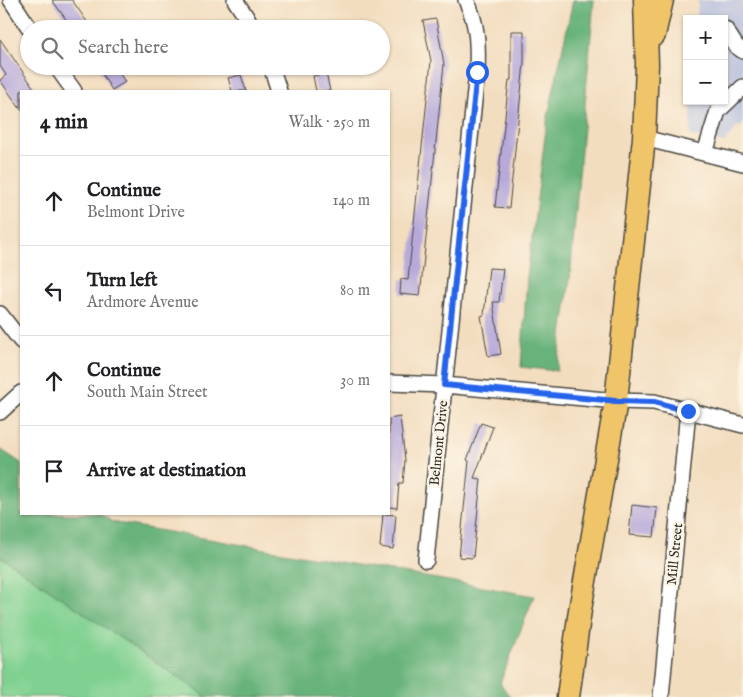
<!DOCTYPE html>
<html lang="en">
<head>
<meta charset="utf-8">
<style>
	body { margin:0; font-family:"IM FELL English",serif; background:#f2f2f2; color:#202124 }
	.controls { position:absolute; right:15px; top:15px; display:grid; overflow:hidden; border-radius:0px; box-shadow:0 1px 4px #0004 }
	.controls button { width:45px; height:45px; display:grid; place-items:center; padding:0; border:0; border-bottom:1px solid #e0e0e0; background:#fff; color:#202124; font:25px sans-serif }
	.stop { position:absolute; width:15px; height:15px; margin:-11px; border:4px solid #2563eb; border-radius:50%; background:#fff }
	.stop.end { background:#2563eb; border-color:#fff; box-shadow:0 1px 5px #0008 }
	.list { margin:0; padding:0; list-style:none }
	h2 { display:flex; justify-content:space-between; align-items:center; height:65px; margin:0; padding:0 20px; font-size:21px }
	h2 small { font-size:16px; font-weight:400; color:#757577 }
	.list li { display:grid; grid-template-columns:32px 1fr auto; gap:15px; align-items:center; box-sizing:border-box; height:90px; padding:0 20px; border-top:1px solid #e0e0e0 }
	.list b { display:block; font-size:19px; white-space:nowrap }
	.list p { margin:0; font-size:16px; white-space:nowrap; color:#757577 }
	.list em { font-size:16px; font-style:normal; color:#757577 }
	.icon { flex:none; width:28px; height:28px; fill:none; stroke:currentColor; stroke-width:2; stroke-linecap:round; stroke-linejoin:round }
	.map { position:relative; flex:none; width:743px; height:697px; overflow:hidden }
	.search { position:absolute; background:#fff; box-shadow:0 1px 4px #0004; left:20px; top:20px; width:370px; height:55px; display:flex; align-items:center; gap:12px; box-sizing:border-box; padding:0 18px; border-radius:28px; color:#757577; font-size:19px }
	.panel { position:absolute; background:#fff; box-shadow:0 1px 4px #0004; left:20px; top:90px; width:370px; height:425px; border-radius:0px }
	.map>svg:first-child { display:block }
</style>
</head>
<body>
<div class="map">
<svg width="743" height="697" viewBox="0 0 743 697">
	<rect width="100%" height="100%" fill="#fcf5e5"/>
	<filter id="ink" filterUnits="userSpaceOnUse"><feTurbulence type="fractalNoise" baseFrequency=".02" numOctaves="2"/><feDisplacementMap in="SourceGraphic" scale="10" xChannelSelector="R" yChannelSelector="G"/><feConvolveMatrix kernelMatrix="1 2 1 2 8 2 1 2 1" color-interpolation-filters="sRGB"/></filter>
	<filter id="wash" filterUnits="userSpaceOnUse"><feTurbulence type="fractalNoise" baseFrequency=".0096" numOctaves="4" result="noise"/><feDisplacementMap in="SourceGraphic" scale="20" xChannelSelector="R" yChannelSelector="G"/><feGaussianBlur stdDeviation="1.12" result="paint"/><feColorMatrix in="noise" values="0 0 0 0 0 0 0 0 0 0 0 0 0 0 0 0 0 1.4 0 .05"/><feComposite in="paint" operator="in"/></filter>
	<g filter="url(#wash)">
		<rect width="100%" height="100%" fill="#f3ddbf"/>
		<polygon fill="#bcc3de" points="698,0 743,0 743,126 738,126 724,143 690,136 692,101 724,101 724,19 697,19"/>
		<polygon fill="#80d191" stroke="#567e5e" points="0,556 207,697 0,697"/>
		<g fill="#68b37b" stroke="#4a6f53">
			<polygon points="573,0 594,0 570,278 557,371 521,367 527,277 547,121"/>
			<polygon points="0,449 21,463 21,514 100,514 112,522 534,596 500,683 510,697 207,697 0,556"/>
		</g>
		<g id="blocks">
			<g fill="#b7aada">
				<polygon points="52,0 72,0 92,29 73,29"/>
				<polygon points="436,19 444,64 420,296 400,294 401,279 408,280 431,61 423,21"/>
				<polygon points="511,31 524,31 524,63 509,208 495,207 509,80 511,80"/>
				<polygon points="0,39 36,91 21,91 21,110 0,80 6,75 0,66"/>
				<polygon points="97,66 115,66 125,82 112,90"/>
				<polygon points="326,73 330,91 316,91 313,76"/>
				<polygon points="241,75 246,91 232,91 228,78"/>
				<polygon points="489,268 503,269 499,302 493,302 501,354 488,356 481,316 484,315"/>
				<polygon points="400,417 405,460 403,483 399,483 397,508 389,507 389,419"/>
				<polygon points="481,423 493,427 474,478 481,479 473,558 459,557 469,461 467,460"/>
				<polygon points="632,505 657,508 654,537 629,535"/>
				<polygon points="383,514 396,515 393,549 380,547"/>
			</g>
		</g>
	</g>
	<g filter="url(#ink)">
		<use href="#blocks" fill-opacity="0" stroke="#494641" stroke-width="1"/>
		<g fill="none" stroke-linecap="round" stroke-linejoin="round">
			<g stroke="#494641" stroke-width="18">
				<g id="minor">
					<polyline points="11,0 30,29"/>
					<polyline points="235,0 254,29"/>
					<polyline points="725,29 736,46 743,51"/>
					<polyline points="56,66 74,91"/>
					<polyline points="271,66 279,91"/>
					<polyline points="644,138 743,163"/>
					<polyline points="705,153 718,111 743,87"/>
					<polyline points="0,314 21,341"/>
					<polyline points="389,383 444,385 616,401 654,402 743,425"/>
					<polyline points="0,412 21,393"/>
					<path d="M426,560L477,72C478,46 478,24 466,0"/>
					<polyline points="661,697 688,411"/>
				</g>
			</g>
			<g stroke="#494641" stroke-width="25">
				<g id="highway">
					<polyline points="654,35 662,0"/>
					<polyline points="568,697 580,610 616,401 644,138 647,65 645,0"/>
				</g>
			</g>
			<use href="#minor" stroke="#fff" stroke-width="15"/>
			<use href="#highway" stroke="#f0c469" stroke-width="22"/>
		</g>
	</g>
	<g fill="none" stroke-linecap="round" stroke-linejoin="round" filter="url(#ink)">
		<polyline stroke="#2563eb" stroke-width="6" points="477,72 444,385 616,401 654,402 688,411"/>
	</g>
	<g text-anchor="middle" stroke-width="5" stroke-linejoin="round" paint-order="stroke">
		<g font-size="14" fill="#2b2b2b" stroke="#fcf5e5">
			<text transform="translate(438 443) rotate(-84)" y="5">Belmont Drive</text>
			<text transform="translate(674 554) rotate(-84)" y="5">Mill Street</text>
		</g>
	</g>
</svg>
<div class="controls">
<button>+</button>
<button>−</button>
</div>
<div class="stop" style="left:477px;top:72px"></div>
<div class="stop end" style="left:688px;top:411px"></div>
<div class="search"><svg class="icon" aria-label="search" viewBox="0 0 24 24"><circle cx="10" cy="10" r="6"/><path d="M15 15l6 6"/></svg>Search here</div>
<section class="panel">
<h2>4 min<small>Walk · 250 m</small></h2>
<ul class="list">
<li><svg class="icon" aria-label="ahead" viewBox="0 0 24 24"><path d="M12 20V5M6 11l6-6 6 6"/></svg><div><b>Continue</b><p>Belmont Drive</p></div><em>140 m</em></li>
<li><svg class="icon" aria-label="left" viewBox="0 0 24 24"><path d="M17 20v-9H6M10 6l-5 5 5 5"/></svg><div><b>Turn left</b><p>Ardmore Avenue</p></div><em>80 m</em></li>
<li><svg class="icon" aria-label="ahead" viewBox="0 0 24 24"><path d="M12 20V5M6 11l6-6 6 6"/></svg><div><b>Continue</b><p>South Main Street</p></div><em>30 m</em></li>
<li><svg class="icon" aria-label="arrive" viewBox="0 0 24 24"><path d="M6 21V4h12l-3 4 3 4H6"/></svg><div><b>Arrive at destination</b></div></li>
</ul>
</section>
</div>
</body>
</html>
